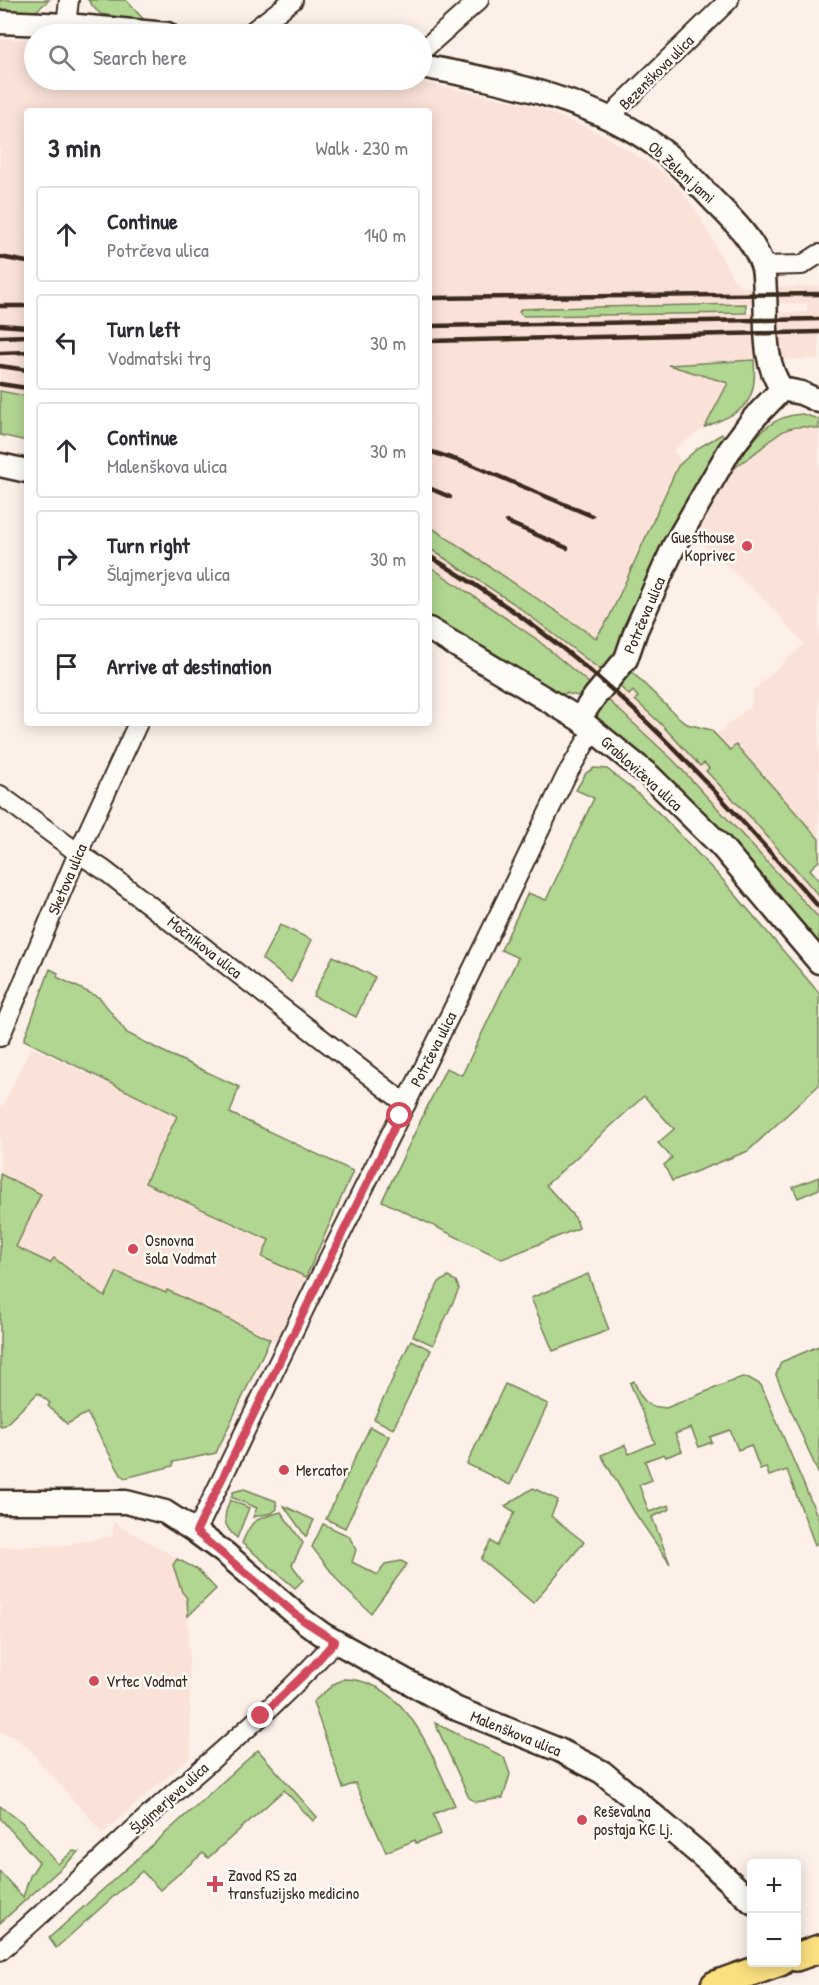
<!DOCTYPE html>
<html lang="en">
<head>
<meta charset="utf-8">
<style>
	body { margin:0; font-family:"Patrick Hand",sans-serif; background:#f7f7f7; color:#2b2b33 }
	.controls { position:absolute; right:18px; bottom:18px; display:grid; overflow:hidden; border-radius:6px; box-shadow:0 3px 15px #0003 }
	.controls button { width:54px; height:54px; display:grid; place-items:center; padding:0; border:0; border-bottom:2px solid #e1e1e2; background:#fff; color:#2b2b33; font:30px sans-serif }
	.stop { position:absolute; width:18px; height:18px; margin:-14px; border:4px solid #d1495b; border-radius:50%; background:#fff }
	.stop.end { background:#d1495b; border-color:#fff; box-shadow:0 2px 6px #0008 }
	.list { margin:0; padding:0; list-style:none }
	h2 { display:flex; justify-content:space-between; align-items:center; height:78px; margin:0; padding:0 24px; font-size:26px }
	h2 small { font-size:20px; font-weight:400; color:#7c7c81 }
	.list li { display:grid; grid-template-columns:39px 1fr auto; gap:18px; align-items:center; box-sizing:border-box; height:96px; margin:0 12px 12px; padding:0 12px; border:2px solid #e1e1e2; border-radius:6px }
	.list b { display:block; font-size:22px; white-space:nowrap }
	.list p { margin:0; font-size:20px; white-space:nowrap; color:#7c7c81 }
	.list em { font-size:20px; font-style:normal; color:#7c7c81 }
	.icon { flex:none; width:33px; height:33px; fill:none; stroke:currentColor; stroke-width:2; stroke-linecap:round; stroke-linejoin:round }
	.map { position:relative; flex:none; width:819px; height:1985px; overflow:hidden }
	.search { position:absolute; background:#fff; box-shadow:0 3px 15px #0003; left:24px; top:24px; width:408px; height:66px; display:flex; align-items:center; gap:15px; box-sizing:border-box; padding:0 21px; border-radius:33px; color:#7c7c81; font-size:22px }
	.panel { position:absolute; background:#fff; box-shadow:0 3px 15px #0003; left:24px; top:108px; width:408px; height:618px; border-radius:6px }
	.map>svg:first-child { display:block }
</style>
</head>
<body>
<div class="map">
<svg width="819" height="1985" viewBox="0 0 819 1985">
	<rect width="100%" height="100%" fill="#fcf0e9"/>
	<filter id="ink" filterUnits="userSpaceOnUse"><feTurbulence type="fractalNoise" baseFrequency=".0167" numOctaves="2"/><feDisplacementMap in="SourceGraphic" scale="12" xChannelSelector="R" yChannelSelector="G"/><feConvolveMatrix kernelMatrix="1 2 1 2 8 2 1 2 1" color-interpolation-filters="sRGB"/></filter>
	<g filter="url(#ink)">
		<g fill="#fbe2d8" fill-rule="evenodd">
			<path d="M0,39H34V80H411L531,105L602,134L664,173L682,192L697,211L732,277L741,287L819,286V359L724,361L670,365L728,383L705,427L673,450L681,461L609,618L596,638L429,526V111H27V396L0,390ZM807,303V312L524,316L547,308Z"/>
			<polygon points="802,414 819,419 819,839 737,745 730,751 716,735 751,706 753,690 804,644 765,600 692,535 735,468 735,464 757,436 773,421 787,416"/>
			<polygon points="429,548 513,603 572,647 629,694 632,691 638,697 635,700 661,724 699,766 704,763 709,768 706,772 752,819 819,896 819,918 673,760 645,733 535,638 429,566"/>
			<polygon points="31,1047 178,1116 145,1183 269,1241 262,1257 306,1277 276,1341 270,1339 216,1453 72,1385 50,1404 0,1358 0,1105 3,1106"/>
			<polygon points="113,1522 197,1569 216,1589 188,1616 191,1756 103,1833 39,1762 36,1758 37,1756 13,1736 0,1732 0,1547 63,1545 113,1536"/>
		</g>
		<g fill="#b1d691" stroke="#768058" stroke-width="1.5">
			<polygon points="0,0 49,0 36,11 0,12"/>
			<polygon points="88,0 126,0 145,21 101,14 96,10"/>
			<polygon points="746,304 746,313 524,316 519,312 521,309 547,308"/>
			<path d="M754,360C758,406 742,411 705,427L728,383L668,365Z"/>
			<polygon points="0,391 27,396 27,441 0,435"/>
			<path d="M802,414L819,419V429C784,420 776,438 751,456C745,461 740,462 735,468V465C755,439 767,416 802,414Z"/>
			<polygon points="722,434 724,436 670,528 611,661 602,671 513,603 429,548 429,526 596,638 609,618 678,466 698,448"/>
			<polygon points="429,566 535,638 590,684 578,696 566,693 562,695 429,616"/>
			<polygon points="629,672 633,673 676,715 687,724 711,730 730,750 736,745 819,839 819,861 810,869 819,880 819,896 752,819 706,771 709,768 704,763 700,766 661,724 635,700 638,697 633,691 629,695 617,684"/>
			<polygon points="605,697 673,760 819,918 819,946 661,773 600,722 596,713"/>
			<polygon points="594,768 607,769 634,790 662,816 723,880 819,993 819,1085 748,1151 672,1181 664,1165 672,1158 658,1143 674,1129 644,1096 546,1185 576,1219 579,1228 502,1259 382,1201 446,1068 462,1075 518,958 501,950 528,893 546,900 594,798 576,790 586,773"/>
			<polygon points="280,925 312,940 291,982 262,959"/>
			<polygon points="333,956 375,977 356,1017 313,996"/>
			<polygon points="50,969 58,973 57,977 100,998 127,1033 164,1052 239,1087 230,1113 353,1171 306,1277 262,1257 269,1240 145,1183 177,1116 24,1040"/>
			<polygon points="0,1174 41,1194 16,1247 50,1263 54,1258 105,1297 117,1272 166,1293 167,1290 270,1339 216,1453 173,1462 173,1466 125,1478 121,1475 87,1413 67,1424 48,1406 50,1403 38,1393 5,1425 0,1426"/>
			<polygon points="819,1177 819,1189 798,1198 793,1187"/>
			<polygon points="588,1274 609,1330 553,1351 531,1298"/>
			<polygon points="448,1277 456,1281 459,1289 433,1345 413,1336 439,1282"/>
			<polygon points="411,1340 431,1350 393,1429 374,1419"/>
			<polygon points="819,1346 819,1475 776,1375 781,1362"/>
			<polygon points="742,1377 749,1378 761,1385 819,1520 819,1541 815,1545 787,1470 769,1476 766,1467 760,1469 751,1445 738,1450 730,1430 710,1437 712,1442 699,1447 691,1428 675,1434 682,1451 666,1457 664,1454 645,1461 652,1480 639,1485 649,1512 669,1505 670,1509 652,1517 670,1564 635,1513 601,1455 625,1445 629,1454 655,1443 630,1383 634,1381 640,1395 645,1401 651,1406 666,1408"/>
			<polygon points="505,1384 548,1404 510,1485 467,1464"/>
			<polygon points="370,1427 389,1436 345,1528 326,1519"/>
			<polygon points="533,1488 558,1500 551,1516 584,1542 533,1603 481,1559 491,1541 497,1546 515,1512 505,1506"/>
			<polygon points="244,1489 276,1501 277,1509 272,1513 253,1517 257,1508 231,1497 233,1492"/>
			<path d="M230,1500L249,1508L237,1538C222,1526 223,1517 230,1500Z"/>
			<polygon points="284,1506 314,1520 306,1537"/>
			<path d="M281,1512L303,1543L292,1565L303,1580L295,1588L242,1543C253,1517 255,1520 281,1512Z"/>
			<polygon points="323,1524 349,1536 356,1550 352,1562 378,1575 385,1564 401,1561 407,1564 371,1613 343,1587 312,1547"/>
			<polygon points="177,1559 197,1569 216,1589 188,1616 187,1598 182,1592 173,1565"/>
			<path d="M344,1679C408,1679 432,1757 455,1805L433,1814L441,1834L416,1843L415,1840L386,1852L355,1783L343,1788L313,1702L334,1684Z"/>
			<polygon points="435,1723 504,1757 510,1774 503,1798 476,1802 469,1798"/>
			<polygon points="258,1750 317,1817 313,1821 284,1790 208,1858 203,1853 160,1890 142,1871 56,1948 49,1938"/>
			<polygon points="0,1806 23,1823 58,1864 73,1851 79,1852 0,1923 0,1872 23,1897 30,1876 39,1862 0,1818"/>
		</g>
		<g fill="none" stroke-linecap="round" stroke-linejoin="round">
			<g stroke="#3b2a1e" stroke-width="22">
				<g id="minor">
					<polyline points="66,25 69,0"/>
					<polyline points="254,34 254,30 293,0"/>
					<polyline points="422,55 423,50 479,0"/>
					<polyline points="611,119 621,105 729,0"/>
					<polyline points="763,266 802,265 819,254"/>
					<polyline points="0,795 78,853 104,870 406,1104"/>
					<polyline points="0,1037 78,853 138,723"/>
					<polyline points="196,1532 328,1260 458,999 566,776 593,730"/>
					<path d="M0,1951C56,1902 110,1850 165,1801C223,1749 284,1700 335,1641"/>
				</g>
			</g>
			<g stroke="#3b2a1e" stroke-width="27">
				<g id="tertiary">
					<polyline points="0,22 66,25 167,34"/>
					<path d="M422,66C500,81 601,100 664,152C682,166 697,183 713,200C731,218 754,240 762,265C765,273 764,284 765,292C767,325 762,361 782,389"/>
					<polyline points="782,389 801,393 819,401"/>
					<polyline points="0,465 27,471"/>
					<polyline points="429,629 579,719 650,776 721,846 819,962"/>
					<polyline points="579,719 595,696 626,659 636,630 674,546 729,451 754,418 782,389"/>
					<polyline points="0,1502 126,1502 165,1512 196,1532 226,1554 304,1621 322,1634 457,1709 559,1750 602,1772 709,1862 752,1902"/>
				</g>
			</g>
			<g stroke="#3b2a1e" stroke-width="32">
				<g id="primary">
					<polyline points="796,1957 819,1949"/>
					<polyline points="715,1985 780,1962"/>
				</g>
			</g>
			<use href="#minor" stroke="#fdfcf7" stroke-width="18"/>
			<use href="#tertiary" stroke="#fdfcf7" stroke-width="22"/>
			<use href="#primary" stroke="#fbe080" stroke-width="27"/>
			<g stroke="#3b2a1e" stroke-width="4.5">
				<polyline points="0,257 27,262"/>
				<polyline points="429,298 819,294"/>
				<polyline points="0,306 27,306"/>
				<polyline points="0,325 27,327"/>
				<polyline points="429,326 819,319"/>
				<polyline points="0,337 27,336"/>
				<polyline points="429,341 819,332"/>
				<polyline points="0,353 27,352"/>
				<polyline points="0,366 27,370"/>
				<polyline points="0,384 27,388"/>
				<polyline points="429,451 472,465 592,516"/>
				<polyline points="429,488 450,497"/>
				<polyline points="507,522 567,548"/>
				<path d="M429,556C509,604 585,662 652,727C711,784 764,846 819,907"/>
			</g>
		</g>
	</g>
	<g fill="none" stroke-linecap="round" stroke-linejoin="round" filter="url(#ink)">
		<polyline stroke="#d1495b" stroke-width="8" points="261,1716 313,1666 335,1641 304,1621 196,1532 400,1116"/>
	</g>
	<g fill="#d1495b" stroke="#fdfcf7" stroke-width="2">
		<circle cx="747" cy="546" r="6"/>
		<circle cx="133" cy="1249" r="6"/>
		<circle cx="284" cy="1470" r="6"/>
		<circle cx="94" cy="1681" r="6"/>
		<circle cx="582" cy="1820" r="6"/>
		<path d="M212 1875h6v6h6v6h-6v6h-6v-6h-6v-6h6z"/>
	</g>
	<g text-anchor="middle" stroke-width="5" stroke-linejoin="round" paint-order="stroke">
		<g font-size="16" fill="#3b2a1e" stroke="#fdfcf7">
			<text transform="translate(656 72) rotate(-45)" y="6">Bezenškova ulica</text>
			<text transform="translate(682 172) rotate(42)" y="6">Ob Zeleni jami</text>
			<text transform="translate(644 615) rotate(-67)" y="6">Potrčeva ulica</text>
			<text transform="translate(642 773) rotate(42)" y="6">Grablovičeva ulica</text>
			<text transform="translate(67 879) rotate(-67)" y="6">Sketova ulica</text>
			<text transform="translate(205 947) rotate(38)" y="6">Močnikova ulica</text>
			<text transform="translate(433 1049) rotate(-63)" y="6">Potrčeva ulica</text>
			<text transform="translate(516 1733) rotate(22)" y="6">Malenškova ulica</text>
			<text transform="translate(169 1798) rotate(-42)" y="6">Šlajmerjeva ulica</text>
		</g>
		<g font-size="16" fill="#3b2a1e" stroke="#fdfcf7" text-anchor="start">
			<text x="735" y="543" text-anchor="end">Guesthouse<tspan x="735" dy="18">Koprivec</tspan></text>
			<text x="145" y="1246">Osnovna<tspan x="145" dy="18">šola Vodmat</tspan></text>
			<text x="296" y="1476">Mercator</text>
			<text x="106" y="1687">Vrtec Vodmat</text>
			<text x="594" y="1817">Reševalna<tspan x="594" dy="18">postaja KC Lj.</tspan></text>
			<text x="228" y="1881">Zavod RS za<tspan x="228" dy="18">transfuzijsko medicino</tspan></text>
		</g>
	</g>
</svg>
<div class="controls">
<button>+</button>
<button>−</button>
</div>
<div class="stop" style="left:400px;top:1116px"></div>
<div class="stop end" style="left:261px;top:1716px"></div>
<div class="search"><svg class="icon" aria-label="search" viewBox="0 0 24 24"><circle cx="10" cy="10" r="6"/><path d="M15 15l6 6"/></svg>Search here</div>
<section class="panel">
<h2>3 min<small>Walk · 230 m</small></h2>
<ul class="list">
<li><svg class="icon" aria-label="ahead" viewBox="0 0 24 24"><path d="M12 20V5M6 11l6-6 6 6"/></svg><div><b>Continue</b><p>Potrčeva ulica</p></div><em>140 m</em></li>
<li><svg class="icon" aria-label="left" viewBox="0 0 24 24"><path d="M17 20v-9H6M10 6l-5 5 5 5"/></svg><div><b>Turn left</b><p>Vodmatski trg</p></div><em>30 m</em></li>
<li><svg class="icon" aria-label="ahead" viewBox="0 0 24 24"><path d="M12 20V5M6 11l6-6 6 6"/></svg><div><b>Continue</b><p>Malenškova ulica</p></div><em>30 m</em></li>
<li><svg class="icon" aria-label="right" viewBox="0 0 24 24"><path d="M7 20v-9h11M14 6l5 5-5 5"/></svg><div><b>Turn right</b><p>Šlajmerjeva ulica</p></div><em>30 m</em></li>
<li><svg class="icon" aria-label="arrive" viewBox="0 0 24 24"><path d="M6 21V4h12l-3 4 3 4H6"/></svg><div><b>Arrive at destination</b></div></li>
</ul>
</section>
</div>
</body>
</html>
